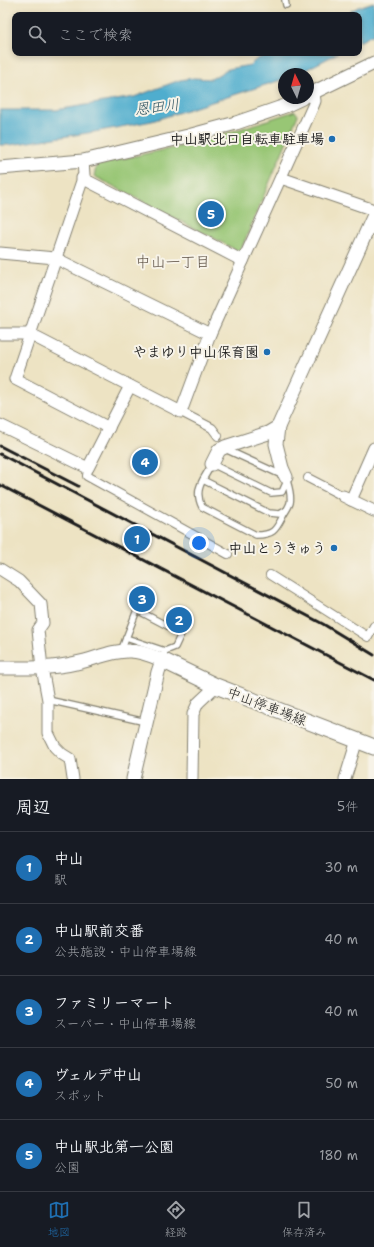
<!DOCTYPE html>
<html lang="ja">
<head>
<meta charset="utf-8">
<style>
	body { margin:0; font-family:"Shantell Sans","Klee One",sans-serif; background:#242831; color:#f1f3f6 }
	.compass { position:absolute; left:278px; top:68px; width:36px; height:36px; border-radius:50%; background:#171b24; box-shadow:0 2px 6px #0003; rotate:355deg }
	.you { position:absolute; left:199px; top:543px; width:14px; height:14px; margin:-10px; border:3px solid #fff; border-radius:50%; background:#1a73e8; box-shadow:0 0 0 6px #1a73e833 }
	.badge { display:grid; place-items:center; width:26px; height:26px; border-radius:50%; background:#1f6fb2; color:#fff; font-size:13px; font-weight:700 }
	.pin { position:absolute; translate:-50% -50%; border:2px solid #fff; box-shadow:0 1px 4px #0006 }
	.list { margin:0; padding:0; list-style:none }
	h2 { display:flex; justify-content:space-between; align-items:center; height:52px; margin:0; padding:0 16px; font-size:17px }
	h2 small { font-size:13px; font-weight:400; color:#9ea1a6 }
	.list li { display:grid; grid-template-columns:26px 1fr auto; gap:12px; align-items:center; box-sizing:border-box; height:72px; padding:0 16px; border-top:1px solid #363941 }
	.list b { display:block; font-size:15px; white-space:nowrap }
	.list p { margin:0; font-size:13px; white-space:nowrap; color:#9ea1a6 }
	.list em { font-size:13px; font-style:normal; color:#9ea1a6 }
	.icon { flex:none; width:22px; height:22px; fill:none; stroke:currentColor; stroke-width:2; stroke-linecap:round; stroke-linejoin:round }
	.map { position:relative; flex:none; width:374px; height:779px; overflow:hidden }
	.search { position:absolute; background:#171b24; box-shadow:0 2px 6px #0003; left:12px; right:12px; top:12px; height:44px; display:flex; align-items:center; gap:10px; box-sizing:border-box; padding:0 14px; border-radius:8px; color:#9ea1a6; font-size:15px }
	.sheet { height:412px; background:#171b24 }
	nav { display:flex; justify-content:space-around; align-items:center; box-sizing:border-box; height:56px; border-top:1px solid #363941; background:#171b24; font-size:11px; color:#9ea1a6 }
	nav a { display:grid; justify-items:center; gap:2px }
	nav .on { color:#1f6fb2 }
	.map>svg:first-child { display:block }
</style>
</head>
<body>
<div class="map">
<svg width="374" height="779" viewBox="0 0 374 779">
	<rect width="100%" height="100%" fill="#f7f3e8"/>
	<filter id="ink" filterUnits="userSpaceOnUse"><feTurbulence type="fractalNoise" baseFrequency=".025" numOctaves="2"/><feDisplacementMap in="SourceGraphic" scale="8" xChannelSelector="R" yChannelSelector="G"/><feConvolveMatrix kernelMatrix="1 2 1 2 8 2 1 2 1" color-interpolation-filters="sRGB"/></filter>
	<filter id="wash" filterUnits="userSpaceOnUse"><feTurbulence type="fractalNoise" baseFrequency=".012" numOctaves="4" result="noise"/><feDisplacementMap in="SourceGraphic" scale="16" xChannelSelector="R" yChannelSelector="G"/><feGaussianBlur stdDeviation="0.9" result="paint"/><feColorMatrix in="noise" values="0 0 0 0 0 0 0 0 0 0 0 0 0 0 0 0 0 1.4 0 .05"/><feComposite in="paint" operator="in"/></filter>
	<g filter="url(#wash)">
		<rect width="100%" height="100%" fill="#ede3c3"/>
		<polygon fill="#98c675" stroke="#5a7148" points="295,111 298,115 240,252 94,176 97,164 197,143"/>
		<g fill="#50adce" stroke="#366475">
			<polygon points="374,2 374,34 359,42 359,15 344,15 358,7"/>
			<polygon points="271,53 338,53 298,74 284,74 284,79 152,121 94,132 10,145 0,145 0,110 56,110 134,97 180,80 194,78 211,79 228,69 250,65 257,59"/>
		</g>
	</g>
	<g filter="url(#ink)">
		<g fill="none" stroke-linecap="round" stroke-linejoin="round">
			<g stroke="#848070" stroke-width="8">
				<g id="service">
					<polyline points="285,0 286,5"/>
					<path d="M225,449L286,477C288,485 292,494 290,503C289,506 286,511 284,514C276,529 275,535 256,535L202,507C193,489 204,479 212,464L271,493L282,492L286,483V477"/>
					<polyline points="203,480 269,513 280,514 285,511"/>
					<polyline points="126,638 165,651"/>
					<polyline points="123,651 123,646 137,610 179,632 181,634 175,647 165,651 162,660"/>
					<polyline points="48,700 146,722"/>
				</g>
			</g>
			<g stroke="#848070" stroke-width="10">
				<g id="pedestrian">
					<polyline points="181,412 212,428 218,436"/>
					<polyline points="88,468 87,476 228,554"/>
					<polyline points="308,478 343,496"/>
					<polyline points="270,575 368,637 374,626"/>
				</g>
			</g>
			<g stroke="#848070" stroke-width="13">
				<g id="minor">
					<polyline points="83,161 84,175 15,379 109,428"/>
					<polyline points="82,178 243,261"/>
					<polyline points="281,178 374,210"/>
					<polyline points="0,253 55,258 210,334"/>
					<polyline points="0,334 29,334 181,412 210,334 313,106 315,101 314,93"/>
					<polyline points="0,425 88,468 130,386"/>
					<polyline points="343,496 374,511"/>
					<polyline points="351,500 374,448"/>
					<polyline points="0,569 19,581 41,604 43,623 38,630 42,668 48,700 48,733 55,747 62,754 70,759 73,779"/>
					<polyline points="192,779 193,714 198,703 216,686"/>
					<polyline points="345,779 357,740"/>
				</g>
			</g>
			<g stroke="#848070" stroke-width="15">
				<g id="tertiary">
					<polyline points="308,95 374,63"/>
					<polyline points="0,168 83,161 188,136 236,123 285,106 302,98"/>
					<polyline points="212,464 219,450 225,447 268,433 278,427"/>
					<polyline points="286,477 282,468 276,444 278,427 374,215"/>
					<path d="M0,668C25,668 51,669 76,663C94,660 111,650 130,651C141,651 152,656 162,660L158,672L133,779"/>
				</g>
			</g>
			<g stroke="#848070" stroke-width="17">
				<polyline id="secondary" points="162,660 216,686 374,747"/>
			</g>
			<use href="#service" stroke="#fff" stroke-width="5.5"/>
			<use href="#pedestrian" stroke="#fff" stroke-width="8"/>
			<use href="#minor" stroke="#fff" stroke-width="11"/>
			<use href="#tertiary" stroke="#fff" stroke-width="13"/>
			<use href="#secondary" stroke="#fff" stroke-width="15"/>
			<g stroke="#1c1c1c" stroke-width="3">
				<polyline points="0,446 78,486"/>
				<polyline points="0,454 323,624 374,655"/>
				<polyline points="0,485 374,680"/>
			</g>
		</g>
	</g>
	<g fill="#1f6fb2" stroke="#f7f3e8" stroke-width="1.5">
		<circle cx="332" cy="139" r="4"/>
		<circle cx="267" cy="352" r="4"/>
		<circle cx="334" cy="548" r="4"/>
	</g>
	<g text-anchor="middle" stroke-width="4" stroke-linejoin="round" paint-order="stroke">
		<g font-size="14" font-weight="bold" fill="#1c1c1c" stroke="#f7f3e8" text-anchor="end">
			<text x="324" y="144">中山駅北口自転車駐車場</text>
			<text x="259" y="357">やまゆり中山保育園</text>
			<text x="326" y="553">中山とうきゅう</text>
		</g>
		<g font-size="14" fill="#1c1c1c" stroke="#f7f3e8">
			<text transform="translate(267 706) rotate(21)" y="5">中山停車場線</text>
		</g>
		<g font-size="15" font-style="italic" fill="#315663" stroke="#f7f3e8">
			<text transform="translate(157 107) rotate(-7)" y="5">恩田川</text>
		</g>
		<g font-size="15" fill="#605448" stroke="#f7f3e8">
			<text x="173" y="267">中山一丁目</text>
		</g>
	</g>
</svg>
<svg class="compass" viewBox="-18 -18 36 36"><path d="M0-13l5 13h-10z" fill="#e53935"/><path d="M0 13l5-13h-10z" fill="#9ea1a6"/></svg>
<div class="you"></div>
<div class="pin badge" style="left:137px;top:539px">1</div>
<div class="pin badge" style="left:179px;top:620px">2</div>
<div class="pin badge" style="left:142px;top:599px">3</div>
<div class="pin badge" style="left:145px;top:462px">4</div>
<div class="pin badge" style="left:211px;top:214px">5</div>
<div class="search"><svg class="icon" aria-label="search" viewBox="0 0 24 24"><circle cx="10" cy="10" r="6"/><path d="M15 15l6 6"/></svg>ここで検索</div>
</div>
<section class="sheet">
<h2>周辺<small>5件</small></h2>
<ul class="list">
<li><span class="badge">1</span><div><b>中山</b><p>駅</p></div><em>30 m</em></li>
<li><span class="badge">2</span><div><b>中山駅前交番</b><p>公共施設 · 中山停車場線</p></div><em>40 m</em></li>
<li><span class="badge">3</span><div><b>ファミリーマート</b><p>スーパー · 中山停車場線</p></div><em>40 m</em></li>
<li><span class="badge">4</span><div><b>ヴェルデ中山</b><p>スポット</p></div><em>50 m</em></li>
<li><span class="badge">5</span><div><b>中山駅北第一公園</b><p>公園</p></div><em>180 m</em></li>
</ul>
</section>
<nav>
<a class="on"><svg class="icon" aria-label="map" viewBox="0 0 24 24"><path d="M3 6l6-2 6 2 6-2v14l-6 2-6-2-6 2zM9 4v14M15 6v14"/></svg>地図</a>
<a><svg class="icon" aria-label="directions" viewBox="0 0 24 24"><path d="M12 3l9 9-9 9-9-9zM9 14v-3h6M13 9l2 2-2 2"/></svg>経路</a>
<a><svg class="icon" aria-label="saved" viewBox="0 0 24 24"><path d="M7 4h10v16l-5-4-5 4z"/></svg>保存済み</a>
</nav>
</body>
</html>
